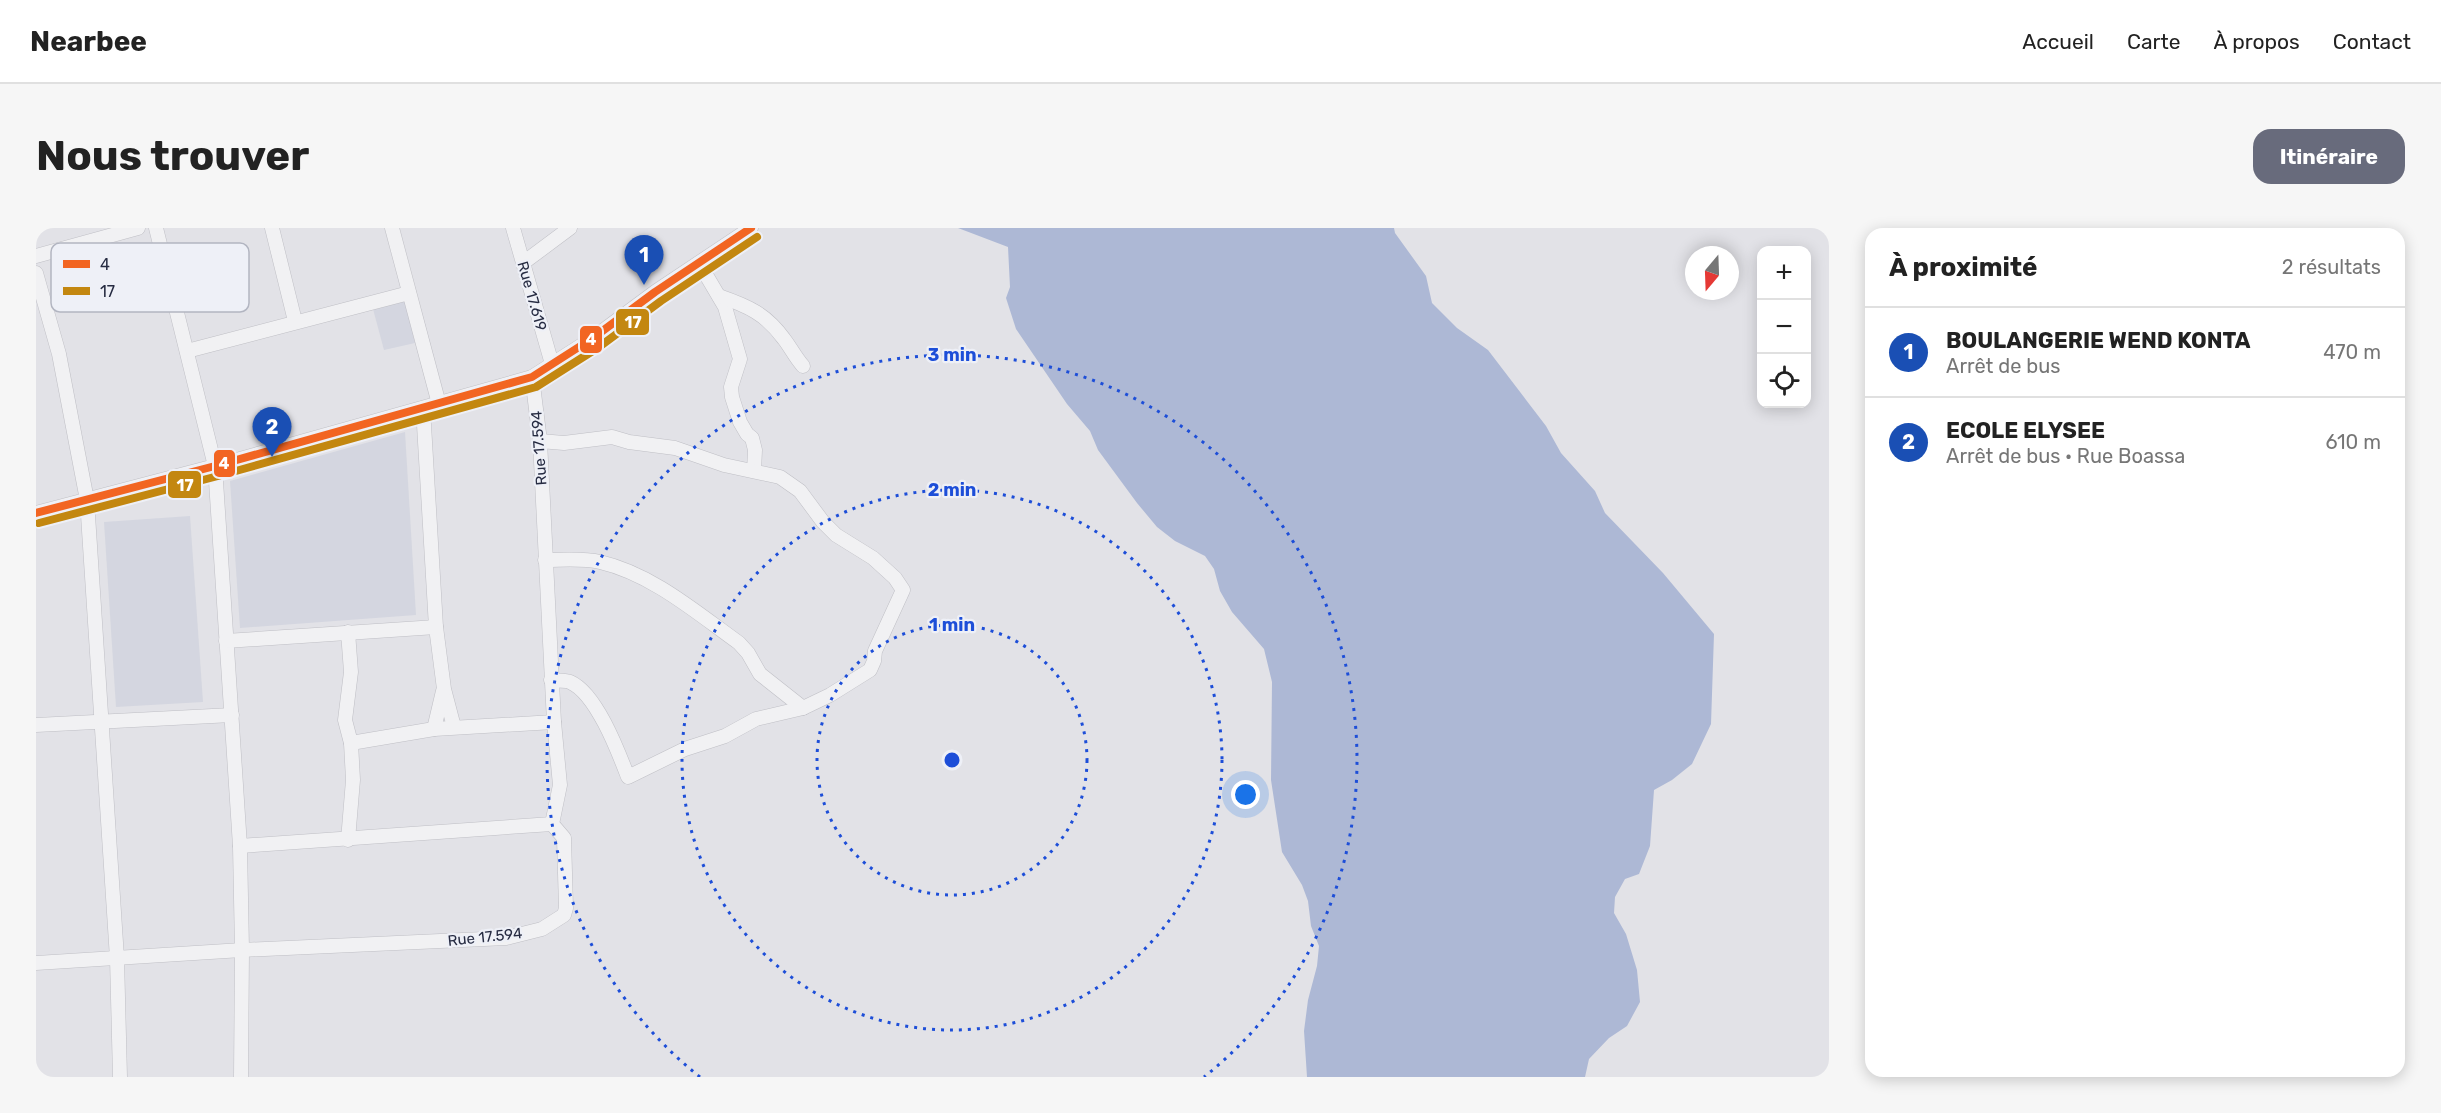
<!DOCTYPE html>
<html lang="fr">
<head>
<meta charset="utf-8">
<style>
	body { margin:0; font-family:Rubik,sans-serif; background:#f6f6f6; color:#222 }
	.controls { position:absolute; right:18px; top:18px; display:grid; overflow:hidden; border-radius:12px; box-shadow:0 3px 15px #0003 }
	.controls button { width:54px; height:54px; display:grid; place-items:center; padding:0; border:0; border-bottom:2px solid #e0e0e0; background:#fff; color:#222; font:30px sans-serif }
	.compass { position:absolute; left:1649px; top:18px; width:54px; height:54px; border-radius:50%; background:#fff; box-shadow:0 3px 15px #0003; rotate:199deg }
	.you { position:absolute; left:1210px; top:567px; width:21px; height:21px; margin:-15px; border:4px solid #fff; border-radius:50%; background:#1a73e8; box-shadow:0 0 0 9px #1a73e833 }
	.badge { display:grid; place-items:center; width:39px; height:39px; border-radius:50%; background:#686b7c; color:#fff; font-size:20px; font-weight:700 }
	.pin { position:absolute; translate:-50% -50px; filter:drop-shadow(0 2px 3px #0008) }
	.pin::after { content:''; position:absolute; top:32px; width:21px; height:18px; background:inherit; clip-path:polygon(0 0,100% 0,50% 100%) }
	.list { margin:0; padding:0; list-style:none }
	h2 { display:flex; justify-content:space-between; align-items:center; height:78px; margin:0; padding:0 24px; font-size:26px }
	h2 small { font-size:20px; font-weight:400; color:#767676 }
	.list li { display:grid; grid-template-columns:39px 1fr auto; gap:18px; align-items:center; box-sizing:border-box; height:90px; padding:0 24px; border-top:2px solid #e0e0e0 }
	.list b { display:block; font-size:22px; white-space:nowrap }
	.list p { margin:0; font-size:20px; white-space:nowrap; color:#767676 }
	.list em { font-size:20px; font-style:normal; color:#767676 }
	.icon { flex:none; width:33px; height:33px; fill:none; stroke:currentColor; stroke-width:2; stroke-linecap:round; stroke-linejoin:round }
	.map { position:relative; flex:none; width:1793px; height:849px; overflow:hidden; border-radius:18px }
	header { display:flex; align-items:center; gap:36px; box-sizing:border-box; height:84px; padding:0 30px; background:#fff; border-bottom:2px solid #e0e0e0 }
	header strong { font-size:28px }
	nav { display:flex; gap:33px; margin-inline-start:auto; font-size:21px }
	.intro { display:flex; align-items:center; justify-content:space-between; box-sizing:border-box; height:144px; padding:0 36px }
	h1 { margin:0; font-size:42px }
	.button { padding:15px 27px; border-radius:18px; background:#686b7c; color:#fff; font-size:21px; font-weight:700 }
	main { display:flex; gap:36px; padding:0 36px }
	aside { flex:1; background:#fff; border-radius:18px; box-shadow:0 3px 15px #0003 }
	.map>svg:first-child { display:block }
</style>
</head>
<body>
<header>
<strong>Nearbee</strong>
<nav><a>Accueil</a><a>Carte</a><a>À propos</a><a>Contact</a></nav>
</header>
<div class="intro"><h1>Nous trouver</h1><a class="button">Itinéraire</a></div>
<main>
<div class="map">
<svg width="1793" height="849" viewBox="0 0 1793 849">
	<rect width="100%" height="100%" fill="#e2e2e7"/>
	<g fill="#d4d6e0">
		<polygon points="369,73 379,115 348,122 337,81"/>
		<polygon points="369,204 380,387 204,400 194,253"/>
		<polygon points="154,288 167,474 80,479 68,294"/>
	</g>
	<polygon fill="#adb8d5" points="922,0 1358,0 1359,5 1390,48 1396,75 1421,100 1452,122 1510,198 1525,225 1559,263 1569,285 1627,345 1678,406 1675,496 1656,536 1636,552 1618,562 1614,618 1603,646 1589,651 1579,669 1578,685 1590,706 1601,742 1604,774 1591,798 1573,810 1553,831 1549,849 1271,849 1268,803 1272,772 1281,738 1283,718 1275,698 1272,673 1266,657 1246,624 1235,552 1236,454 1228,421 1196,384 1184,363 1178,341 1169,328 1139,313 1121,299 1101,275 1062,222 1054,203 1031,176 980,101 970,70 974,59 972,19"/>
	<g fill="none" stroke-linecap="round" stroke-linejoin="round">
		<g stroke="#bfbfc5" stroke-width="15">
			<g id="minor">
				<polyline points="120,0 179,238 204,618 206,722 205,849"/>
				<polyline points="236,0 259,93"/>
				<polyline points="356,0 403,176"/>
				<polyline points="477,0 516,136"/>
				<polyline points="0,28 102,0"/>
				<polyline points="487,35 534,0"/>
				<polyline points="663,35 689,79 704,131 695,159 696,169 704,194 711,206 716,210 719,222 718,243"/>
				<polyline points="0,45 23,126 51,272 81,730 84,849"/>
				<path d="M683,68C712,78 730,86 748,111C755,120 759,129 767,138"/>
				<polyline points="151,123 373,65"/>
				<polyline points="387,180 400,399 408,461 418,499"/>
				<path d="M504,213L528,215L576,209L593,214L639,220L688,237L744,249L764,263L787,294L800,307L837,330L859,350L867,362L839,423L838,433L834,442L794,467L767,480L720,491L689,508L649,521L592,549C582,523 560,465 534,454C529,452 521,453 515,452"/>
				<polyline points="0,285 179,238 496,149 557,110 619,64 715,0"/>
				<path d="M509,332C527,332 547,330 564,334C616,346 661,385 703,415L712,425L724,446L767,480"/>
				<polyline points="312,404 315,444 309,492 315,515 317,552 312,612"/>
				<polyline points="190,413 400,399"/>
				<polyline points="0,497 196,487"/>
				<polyline points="398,501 407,463"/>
				<polyline points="315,515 398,501 518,494"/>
				<polyline points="204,618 516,596"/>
				<polyline points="0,735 206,722 470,710 506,701 528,687 530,680 528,610 516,596 524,557 518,494 504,213 496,149"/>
			</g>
		</g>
		<use href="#minor" stroke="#f1f1f3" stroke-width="14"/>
		<g stroke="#eef0f7" stroke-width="12">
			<polyline id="bus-1" points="0,285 179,238 496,149 557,110 619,64 715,0"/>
		</g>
		<g stroke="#eef0f7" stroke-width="12">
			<polyline id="bus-2" points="3,295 182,248 500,159 563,119 625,73 721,9"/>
		</g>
		<use href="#bus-1" stroke="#f26522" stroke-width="8"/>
		<use href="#bus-2" stroke="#c38710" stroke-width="8"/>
	</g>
	<g fill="none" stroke="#1d4ed8" stroke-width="3" stroke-dasharray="3 6">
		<circle cx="916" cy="532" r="135"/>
		<circle cx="916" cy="532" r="270"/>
		<path d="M664 849A405 405 0 1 1 1168 849"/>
	</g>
	<g text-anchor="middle" stroke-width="4.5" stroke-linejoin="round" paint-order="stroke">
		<g font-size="15" fill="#262b42" stroke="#eef0f7">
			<text transform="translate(496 68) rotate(74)" y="5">Rue 17.619</text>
			<text transform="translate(503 220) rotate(-94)" y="5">Rue 17.594</text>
			<text transform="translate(449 709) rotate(-6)" y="5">Rue 17.594</text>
		</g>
	</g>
	<rect x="15" y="15" width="198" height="69" rx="9" fill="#eef0f7" stroke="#b2b5c1" stroke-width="1.5"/>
	<rect x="27" y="32" width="27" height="8" fill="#f26522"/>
	<rect x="27" y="59" width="27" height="8" fill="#c38710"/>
	<g font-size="16" fill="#262b42">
		<text x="64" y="42">4</text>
		<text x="64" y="69">17</text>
	</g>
	<circle cx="916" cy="532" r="9" fill="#1d4ed8" stroke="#eef0f7" stroke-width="3"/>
	<g font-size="18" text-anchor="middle" font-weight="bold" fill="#1d4ed8" stroke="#eef0f7" stroke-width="4.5" stroke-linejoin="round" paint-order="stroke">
		<text x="916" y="133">3 min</text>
		<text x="916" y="268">2 min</text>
		<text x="916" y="403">1 min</text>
	</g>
	<g stroke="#eef0f7" stroke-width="2">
		<rect x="579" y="80" width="35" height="28" rx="6" fill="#c38710"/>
		<rect x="543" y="97" width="24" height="29" rx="6" fill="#f26522"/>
		<rect x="177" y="221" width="23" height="29" rx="6" fill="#f26522"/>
		<rect x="131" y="242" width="35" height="29" rx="6" fill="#c38710"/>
	</g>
	<g font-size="16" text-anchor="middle" font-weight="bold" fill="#fff">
		<text x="597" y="100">17</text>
		<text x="555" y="117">4</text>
		<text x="188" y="241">4</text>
		<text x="149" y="263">17</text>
	</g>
</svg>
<div class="controls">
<button>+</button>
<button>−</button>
<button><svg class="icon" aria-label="locate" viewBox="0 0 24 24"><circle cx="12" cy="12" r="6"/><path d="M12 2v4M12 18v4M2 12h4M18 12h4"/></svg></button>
</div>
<svg class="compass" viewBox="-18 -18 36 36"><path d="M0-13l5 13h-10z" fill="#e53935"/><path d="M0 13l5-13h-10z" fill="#767676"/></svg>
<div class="you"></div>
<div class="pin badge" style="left:608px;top:57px;background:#1a4fb4">1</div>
<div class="pin badge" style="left:236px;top:229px;background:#1a4fb4">2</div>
</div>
<aside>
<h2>À proximité<small>2 résultats</small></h2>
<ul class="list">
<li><span class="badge" style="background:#1a4fb4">1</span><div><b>BOULANGERIE WEND KONTA</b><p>Arrêt de bus</p></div><em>470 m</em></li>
<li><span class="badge" style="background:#1a4fb4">2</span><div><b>ECOLE ELYSEE</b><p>Arrêt de bus · Rue Boassa</p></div><em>610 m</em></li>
</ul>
</aside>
</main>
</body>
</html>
